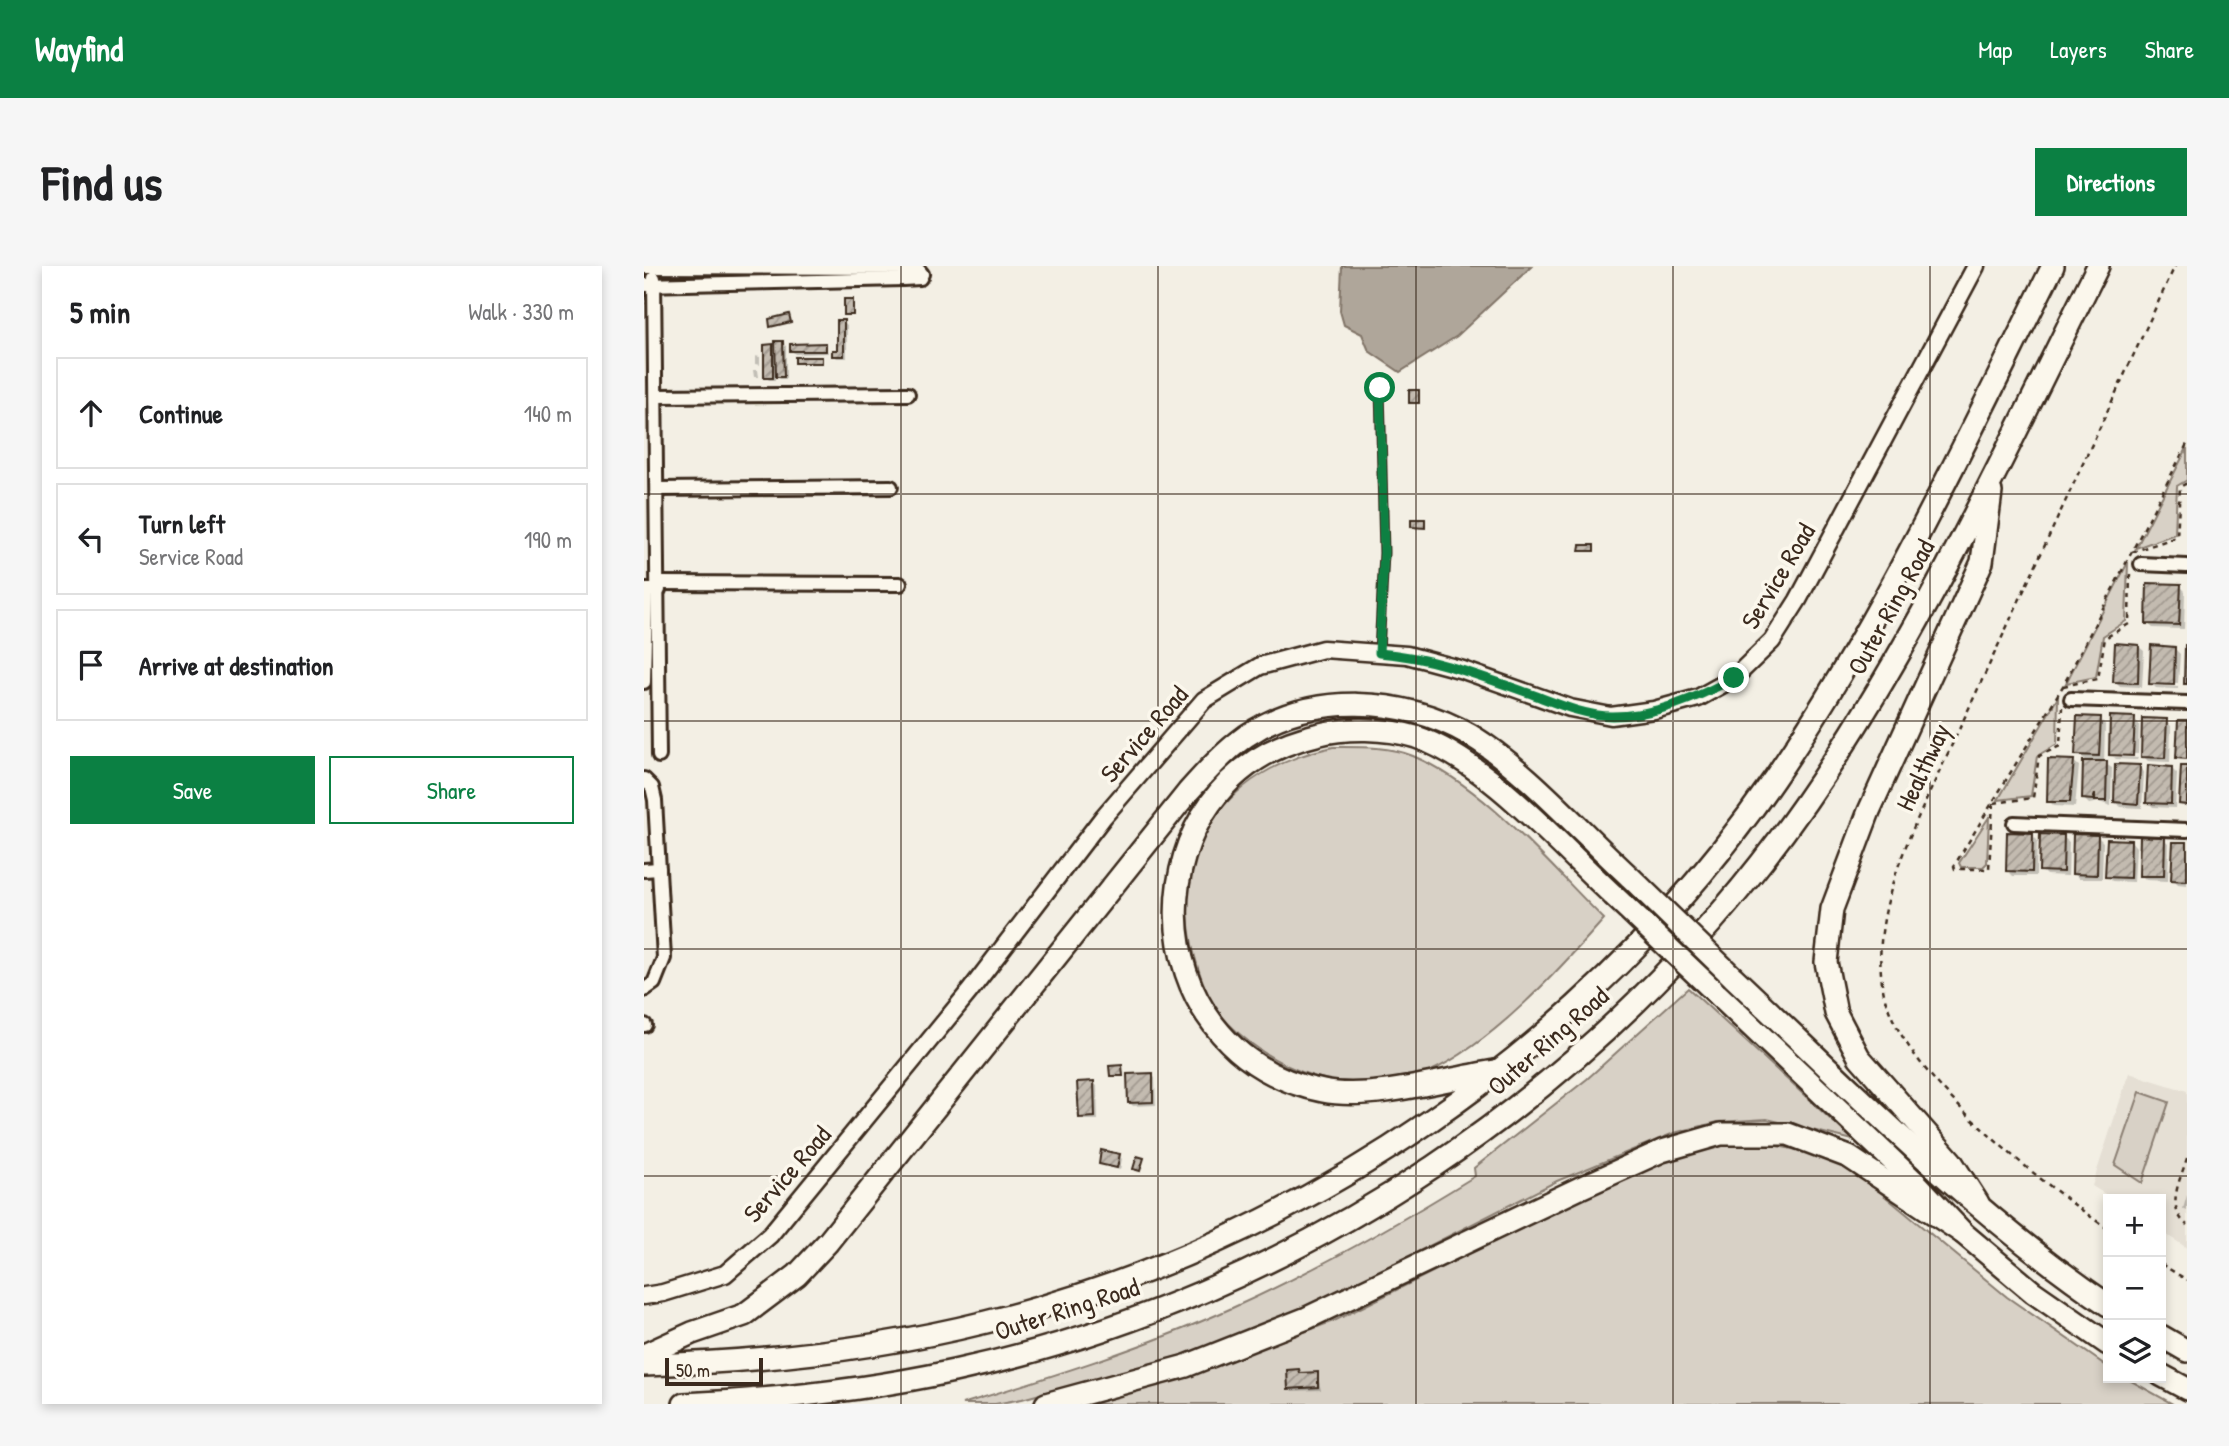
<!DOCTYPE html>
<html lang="en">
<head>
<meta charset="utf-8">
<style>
	body { margin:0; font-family:"Patrick Hand",sans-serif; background:#f6f6f6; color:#202124 }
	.controls { position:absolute; right:21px; bottom:21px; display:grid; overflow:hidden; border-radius:0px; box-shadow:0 4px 10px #0003 }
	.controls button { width:63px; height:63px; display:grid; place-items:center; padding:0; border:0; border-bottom:2px solid #e0e0e0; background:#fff; color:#202124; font:35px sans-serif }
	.scale { position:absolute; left:21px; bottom:18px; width:98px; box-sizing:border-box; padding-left:7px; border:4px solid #3b2a1e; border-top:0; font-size:19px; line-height:24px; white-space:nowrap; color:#3b2a1e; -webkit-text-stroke:5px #fbf7ec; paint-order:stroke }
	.stop { position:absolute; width:21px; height:21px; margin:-16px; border:5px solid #0b8043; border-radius:50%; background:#fff }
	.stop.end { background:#0b8043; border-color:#fff; box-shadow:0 2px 7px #0008 }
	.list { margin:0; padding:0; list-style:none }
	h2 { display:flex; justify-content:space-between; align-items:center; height:91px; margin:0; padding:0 28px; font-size:30px }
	h2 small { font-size:23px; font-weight:400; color:#757577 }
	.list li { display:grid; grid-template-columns:46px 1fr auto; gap:21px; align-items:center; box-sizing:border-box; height:112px; margin:0 14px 14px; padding:0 14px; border:2px solid #e0e0e0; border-radius:0px }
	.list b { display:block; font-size:26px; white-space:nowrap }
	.list p { margin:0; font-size:23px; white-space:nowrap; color:#757577 }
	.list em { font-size:23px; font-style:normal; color:#757577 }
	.actions { display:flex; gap:14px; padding:21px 28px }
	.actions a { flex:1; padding:16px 0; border:2px solid #0b8043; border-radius:0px; text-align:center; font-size:24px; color:#0b8043 }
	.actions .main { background:#0b8043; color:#fff }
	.icon { flex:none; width:38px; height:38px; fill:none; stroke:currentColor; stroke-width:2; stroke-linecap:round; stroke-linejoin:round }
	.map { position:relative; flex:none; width:1543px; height:1138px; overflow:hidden; border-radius:0px }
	header { display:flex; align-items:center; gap:42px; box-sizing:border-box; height:98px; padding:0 35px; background:#0b8043; color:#fff }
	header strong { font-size:33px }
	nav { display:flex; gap:38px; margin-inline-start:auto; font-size:24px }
	.intro { display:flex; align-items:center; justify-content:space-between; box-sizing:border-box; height:168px; padding:0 42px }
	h1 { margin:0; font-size:49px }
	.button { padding:18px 32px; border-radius:0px; background:#0b8043; color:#fff; font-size:24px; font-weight:700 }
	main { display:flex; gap:42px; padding:0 42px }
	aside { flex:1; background:#fff; border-radius:0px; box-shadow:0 4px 10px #0003 }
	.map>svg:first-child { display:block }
</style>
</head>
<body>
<header>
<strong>Wayfind</strong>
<nav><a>Map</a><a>Layers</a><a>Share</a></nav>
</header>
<div class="intro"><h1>Find us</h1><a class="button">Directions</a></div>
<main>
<aside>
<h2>5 min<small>Walk · 330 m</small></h2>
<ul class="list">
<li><svg class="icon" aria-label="ahead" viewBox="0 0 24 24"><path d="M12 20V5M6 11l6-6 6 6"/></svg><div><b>Continue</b></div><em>140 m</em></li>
<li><svg class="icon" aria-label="left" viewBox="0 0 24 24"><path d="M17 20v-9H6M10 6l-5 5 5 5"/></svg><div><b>Turn left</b><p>Service Road</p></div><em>190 m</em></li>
<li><svg class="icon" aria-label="arrive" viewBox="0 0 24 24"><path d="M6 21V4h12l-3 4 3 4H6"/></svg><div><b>Arrive at destination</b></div></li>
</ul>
<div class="actions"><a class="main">Save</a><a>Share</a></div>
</aside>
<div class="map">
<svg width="1543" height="1138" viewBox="0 0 1543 1138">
	<defs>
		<pattern id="building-hatch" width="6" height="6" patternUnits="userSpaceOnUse" patternTransform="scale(1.75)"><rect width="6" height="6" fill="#c3bbb0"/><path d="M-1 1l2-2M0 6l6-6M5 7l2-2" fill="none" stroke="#a0988f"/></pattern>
	</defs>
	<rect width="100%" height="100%" fill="#f3efe4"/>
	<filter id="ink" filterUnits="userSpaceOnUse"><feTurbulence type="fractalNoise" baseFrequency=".0143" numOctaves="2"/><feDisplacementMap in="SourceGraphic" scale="14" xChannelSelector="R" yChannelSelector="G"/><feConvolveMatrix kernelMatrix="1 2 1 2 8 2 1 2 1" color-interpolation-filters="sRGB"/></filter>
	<g filter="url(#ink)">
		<polygon fill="#e5dfd4" points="1485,807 1543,825 1543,982 1517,965 1517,933 1469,933 1448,920"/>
		<g fill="#d8d1c6" stroke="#8a7e72" stroke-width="2">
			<polygon points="1543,182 1543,214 1533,220 1531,268 1492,282"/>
			<polygon points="1484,296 1482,355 1459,370 1452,411 1422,417"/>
			<polygon points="1414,431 1413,478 1393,490 1387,530 1354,534"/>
			<path d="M689,481C714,481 745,480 769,490C842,521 904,598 960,653C914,705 849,777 785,806C713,838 624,806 575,747C561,729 553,701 548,679C527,573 589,502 689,481Z"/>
			<polygon points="1345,551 1343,597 1339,601 1317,601 1315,597"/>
			<path d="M1044,722L1209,874L1123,853L1074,856L1030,867L913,915L667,1040L557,1084L378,1133L351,1138H318C409,1110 502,1081 588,1042C672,1004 752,959 831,910L830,902L943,813Z"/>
			<polygon points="1496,826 1525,836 1498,917 1471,899"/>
			<polygon points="1123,878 1168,887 1213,907 1363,1031 1464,1101 1464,1112 1482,1112 1529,1138 445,1138 544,1110 692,1054 949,926 1030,892 1081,879"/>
		</g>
		<polygon fill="#afa69a" stroke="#817468" stroke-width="2" points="698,0 888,0 813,70 756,106 725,85 718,68 700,59 696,45"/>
		<g fill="#0003">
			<polygon points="200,56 203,59 203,92 193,92 190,89 195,86"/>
			<polygon points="138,77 142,80 142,113 136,113 131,108 131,114 125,114 122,111 128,80 133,85"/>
			<polygon points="181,79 184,87 151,88 148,85"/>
			<polygon points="111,90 116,91 116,99 111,98"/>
			<polygon points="109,104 114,104 115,111 110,111"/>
			<polygon points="1536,320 1541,325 1540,363 1509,362 1503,357"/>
			<polygon points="1494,380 1500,385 1498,421 1476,420 1471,415"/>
			<polygon points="1530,382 1536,388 1534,417 1510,416 1510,420 1534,421 1534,423 1512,422 1507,417"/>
			<polygon points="1456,453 1461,458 1460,497 1468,502 1467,540 1455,536 1445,538 1440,533 1441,493 1433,488"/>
			<polygon points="1490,453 1495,458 1494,488 1469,487 1469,491 1494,492 1493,494 1472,493 1466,488"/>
			<polygon points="1522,455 1527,460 1526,496 1504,495 1499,490"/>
			<polygon points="1429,495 1435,500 1431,541 1410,540 1405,535"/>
			<polygon points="1495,501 1500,506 1498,542 1477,541 1471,536"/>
			<polygon points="1527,502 1533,508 1531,542 1509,541 1504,536"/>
			<polygon points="1388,569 1393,574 1392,610 1369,610 1364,605"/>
			<polygon points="1419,571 1425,576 1424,610 1402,609 1397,604"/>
			<polygon points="1454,571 1459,576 1458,613 1435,613 1430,607"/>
			<polygon points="1520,573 1525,578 1524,615 1502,614 1497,609"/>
			<polygon points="1487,575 1492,581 1490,616 1468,615 1463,610"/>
			<polygon points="1530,577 1543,578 1543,619 1534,618 1529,613"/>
			<polygon points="508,809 511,812 512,839 489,840 485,836"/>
			<polygon points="450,817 453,820 454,854 439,854 436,851"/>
			<polygon points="475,890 478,893 476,904 456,897"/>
			<polygon points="1543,929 1543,945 1539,943"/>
			<polygon points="645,1106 673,1107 677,1124 648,1125 645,1122"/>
		</g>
		<g fill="url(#building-hatch)" stroke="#3b2a1e" stroke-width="2">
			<rect x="200" y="33" width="9" height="16"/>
			<polygon points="145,48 147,56 126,61 125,53"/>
			<polygon points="193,54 200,54 200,90 188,90 188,84 193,84"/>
			<polygon points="131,75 139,75 140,111 132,111"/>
			<polygon points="182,77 182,85 146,85 146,78"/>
			<polygon points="129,78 129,112 120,112 120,79"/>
			<rect x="151" y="91" width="27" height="6"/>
			<rect x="765" y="124" width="10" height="13"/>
			<polygon points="767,253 781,253 781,262 767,261"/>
			<polygon points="936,279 950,279 950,285 935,285"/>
			<polygon points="1503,317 1537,318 1535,359 1502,358"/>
			<polygon points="1471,377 1495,379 1494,417 1469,416"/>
			<polygon points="1507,379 1531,381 1530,419 1505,418"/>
			<polygon points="1541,379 1543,379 1543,418 1540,418"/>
			<polygon points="1433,450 1457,451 1455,490 1431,489"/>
			<polygon points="1466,450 1491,451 1489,490 1465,489"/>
			<polygon points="1498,452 1523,453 1521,492 1497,491"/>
			<polygon points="1534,454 1543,454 1543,493 1532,492"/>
			<polygon points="1404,493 1430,494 1426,536 1403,536"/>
			<polygon points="1439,495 1463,495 1462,535 1451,535 1451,528 1449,534 1438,533"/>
			<polygon points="1471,498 1496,499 1494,538 1470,536"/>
			<polygon points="1504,499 1528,501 1527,538 1502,537"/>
			<polygon points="1537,500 1543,500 1543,539 1535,538"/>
			<polygon points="1363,566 1389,567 1388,606 1362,605"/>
			<polygon points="1396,568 1420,569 1419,606 1395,605"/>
			<polygon points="1429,568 1454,569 1453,609 1428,608"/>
			<polygon points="1496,570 1521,571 1520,610 1495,610"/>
			<polygon points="1463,573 1487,574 1486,612 1461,611"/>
			<polygon points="1529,576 1543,576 1543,615 1527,614"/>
			<polygon points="478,799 479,810 466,810 465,800"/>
			<polygon points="509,807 509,836 484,837 483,808"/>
			<polygon points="450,815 451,851 435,852 433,816"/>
			<polygon points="457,884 476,888 473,902 455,898"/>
			<polygon points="493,890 500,892 496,905 489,903"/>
			<polygon points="655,1103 656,1107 674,1106 674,1121 644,1123 643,1104"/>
		</g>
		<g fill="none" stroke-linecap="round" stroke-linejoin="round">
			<g stroke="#3b2a1e" stroke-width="11">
				<polyline id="lane" points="735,386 740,287 736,122"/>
			</g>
			<g stroke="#3b2a1e" stroke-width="18">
				<g id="street">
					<polyline points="0,1 266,2 273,2 278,8 276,12 259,13 0,19"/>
					<polyline points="10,12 15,490"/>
					<polyline points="12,130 264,128"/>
					<polyline points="14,223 247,221"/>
					<polyline points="1497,298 1543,300"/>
					<polyline points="15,317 256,318"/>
					<polyline points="0,416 2,324 15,324"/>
					<polyline points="1427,433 1543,437"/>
					<polyline points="0,513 8,521 11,534 20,692 10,717 0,724"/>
					<polyline points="1370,557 1543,564"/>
					<polyline points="0,604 15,603"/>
					<polyline points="0,759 1,759"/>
				</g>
			</g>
			<g stroke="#3b2a1e" stroke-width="21">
				<polyline id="secondary" points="0,1030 19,1027 81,1008 126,969 325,726 460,550 560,434 616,400 679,383 763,389 819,404 926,442 967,450 1010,444 1054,432 1090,412 1128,375 1154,334 1332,0"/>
			</g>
			<g stroke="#3b2a1e" stroke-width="26">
				<g id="highway">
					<path d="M1089,711C1209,824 1326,946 1464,1039"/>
					<polyline points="1070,725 1274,919 1319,967 1389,1026 1464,1078"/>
					<path d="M851,805C801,813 727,835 679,825C486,786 483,513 672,469C703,461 741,462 772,471C841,494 915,579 969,629"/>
					<polyline points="1334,937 1307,895 1215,791 1192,747 1182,696 1188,643 1225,545 1338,296 1347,226"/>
					<polyline points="1517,1070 1543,1085"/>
					<path d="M0,1089L48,1067L100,1049L153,1009L184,976L544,526C562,506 580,486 602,470C666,426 760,430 826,469C881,502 938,567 986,611"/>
					<path d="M0,1099C115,1096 230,1084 342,1056C657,978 945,781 1130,513C1240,352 1322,174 1409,0"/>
					<polyline points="1517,1109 1543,1123"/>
					<path d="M40,1138C131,1134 221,1124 310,1105C651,1032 962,823 1162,536C1278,369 1363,182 1454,0"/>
					<polyline points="402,1138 542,1100 663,1052 936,922 1018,885 1077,868 1144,868 1205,891 1319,967"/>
				</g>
			</g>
			<g stroke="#3b2a1e" stroke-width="2.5" stroke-dasharray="5 5" stroke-linecap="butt">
				<polyline points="1488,286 1533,271 1536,221 1543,217"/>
				<polyline points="1419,420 1454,413 1461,372 1485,358 1486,304"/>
				<polyline points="1349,537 1345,603 1311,603 1310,600 1419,420 1543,178"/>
				<polyline points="1350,537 1389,532 1395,490 1416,480 1418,441"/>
				<path d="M1543,892C1536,915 1521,941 1543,959"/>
				<path d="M1464,963C1397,916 1253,806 1239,723C1229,666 1249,610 1271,558L1531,0"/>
				<polyline points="1517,998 1543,1014"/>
			</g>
			<use href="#lane" stroke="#fbf7ec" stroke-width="6"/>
			<use href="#street" stroke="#fbf7ec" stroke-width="12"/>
			<use href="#secondary" stroke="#fbf7ec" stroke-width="16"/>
			<use href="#highway" stroke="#fbf7ec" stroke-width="21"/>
			<g stroke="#3b2a1e" stroke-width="26" stroke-linecap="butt">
				<g id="highway-bridge">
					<polyline points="986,611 1089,711"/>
					<polyline points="969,629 1070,725"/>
				</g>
			</g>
			<use href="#highway-bridge" stroke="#fbf7ec" stroke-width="21"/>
		</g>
	</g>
	<g fill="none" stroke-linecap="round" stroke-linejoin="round" filter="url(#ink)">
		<path stroke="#0b8043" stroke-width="9" d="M736,122L740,286L735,387C789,391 839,411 890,429C914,438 942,450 968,450C1011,450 1053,432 1090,412"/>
	</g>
	<path fill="none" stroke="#3b2a1e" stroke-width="2" stroke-opacity="0.55" d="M257,0V1138M514,0V1138M772,0V1138M1029,0V1138M1286,0V1138M0,228H1543M0,455H1543M0,683H1543M0,910H1543"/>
	<g text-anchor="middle" stroke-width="7" stroke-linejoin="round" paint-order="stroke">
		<g font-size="26" fill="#3b2a1e" stroke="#fbf7ec">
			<text transform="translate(1134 310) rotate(-59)" y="9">Service Road</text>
			<text transform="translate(1247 341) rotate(-61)" y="9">Outer Ring Road</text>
			<text transform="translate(500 468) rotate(-49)" y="9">Service Road</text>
			<text transform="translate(1279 501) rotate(-65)" y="9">Healthway</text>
			<text transform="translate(904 775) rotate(-41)" y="9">Outer Ring Road</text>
			<text transform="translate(143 908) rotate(-49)" y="9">Service Road</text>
			<text transform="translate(423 1043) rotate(-18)" y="9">Outer Ring Road</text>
		</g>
	</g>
</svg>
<div class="controls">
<button>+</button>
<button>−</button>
<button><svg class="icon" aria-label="layers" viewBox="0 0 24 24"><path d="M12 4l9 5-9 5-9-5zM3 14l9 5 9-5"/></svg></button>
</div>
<div class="scale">50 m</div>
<div class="stop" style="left:736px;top:122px"></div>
<div class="stop end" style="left:1090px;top:412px"></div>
</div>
</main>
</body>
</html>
